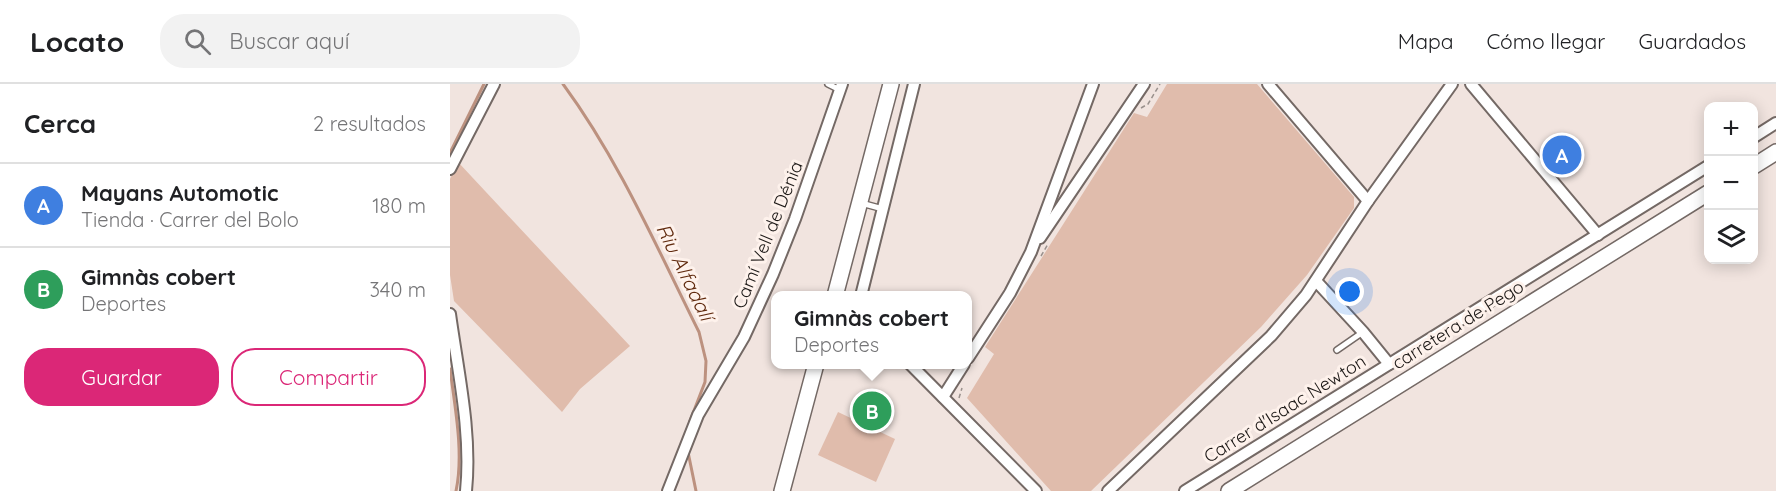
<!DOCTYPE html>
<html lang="es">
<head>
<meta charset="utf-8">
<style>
	body { margin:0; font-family:Quicksand,sans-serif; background:#f2f2f2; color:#202124 }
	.controls { position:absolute; right:18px; top:18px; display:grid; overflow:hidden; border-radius:12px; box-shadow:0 3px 15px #0003 }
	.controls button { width:54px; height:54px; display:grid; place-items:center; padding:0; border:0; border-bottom:2px solid #e0e0e0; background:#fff; color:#202124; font:30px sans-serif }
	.you { position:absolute; left:900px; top:208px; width:21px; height:21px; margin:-15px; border:4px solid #fff; border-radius:50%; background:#1a73e8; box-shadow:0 0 0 9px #1a73e833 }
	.badge { display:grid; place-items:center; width:39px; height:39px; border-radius:50%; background:#db2777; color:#fff; font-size:20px; font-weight:700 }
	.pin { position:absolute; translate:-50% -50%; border:3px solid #fff; box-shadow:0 2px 6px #0006 }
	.popup { position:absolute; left:321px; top:207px; width:201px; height:78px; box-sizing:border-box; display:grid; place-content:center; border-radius:12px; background:#fff; filter:drop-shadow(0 2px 4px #0005); font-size:20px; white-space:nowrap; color:#757577 }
	.popup b { font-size:22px; color:#202124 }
	.popup::after { content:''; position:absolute; left:50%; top:100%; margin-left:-12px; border:12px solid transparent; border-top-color:#fff }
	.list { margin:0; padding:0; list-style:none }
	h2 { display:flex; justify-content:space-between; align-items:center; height:78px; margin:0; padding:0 24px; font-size:26px }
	h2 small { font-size:20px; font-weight:400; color:#757577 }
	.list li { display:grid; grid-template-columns:39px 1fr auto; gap:18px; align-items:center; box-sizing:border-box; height:84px; padding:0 24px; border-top:2px solid #e0e0e0 }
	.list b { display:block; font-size:22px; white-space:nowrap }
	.list p { margin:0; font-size:20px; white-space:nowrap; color:#757577 }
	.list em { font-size:20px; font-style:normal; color:#757577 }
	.actions { display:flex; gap:12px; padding:18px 24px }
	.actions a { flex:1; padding:14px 0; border:2px solid #db2777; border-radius:24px; text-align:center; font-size:21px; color:#db2777 }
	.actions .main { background:#db2777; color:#fff }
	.icon { flex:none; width:33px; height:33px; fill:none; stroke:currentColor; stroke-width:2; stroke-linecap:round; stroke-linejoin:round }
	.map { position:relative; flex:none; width:1326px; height:407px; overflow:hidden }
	header { display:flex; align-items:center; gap:36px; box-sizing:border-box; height:84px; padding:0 30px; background:#fff; border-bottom:2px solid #e0e0e0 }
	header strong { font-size:28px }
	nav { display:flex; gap:33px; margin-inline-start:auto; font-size:21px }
	.search { width:420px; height:54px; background:#f2f2f2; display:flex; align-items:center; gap:15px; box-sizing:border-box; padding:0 21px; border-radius:24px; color:#757577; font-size:22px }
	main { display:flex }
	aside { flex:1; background:#fff }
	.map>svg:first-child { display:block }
</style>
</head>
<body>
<header>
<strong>Locato</strong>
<div class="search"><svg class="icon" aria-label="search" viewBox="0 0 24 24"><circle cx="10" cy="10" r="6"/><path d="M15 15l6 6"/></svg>Buscar aquí</div>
<nav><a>Mapa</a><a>Cómo llegar</a><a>Guardados</a></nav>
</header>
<main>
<aside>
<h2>Cerca<small>2 resultados</small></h2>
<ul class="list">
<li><span class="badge" style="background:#3f7fe0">A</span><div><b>Mayans Automotic</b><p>Tienda · Carrer del Bolo</p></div><em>180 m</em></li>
<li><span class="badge" style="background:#2e9e5b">B</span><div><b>Gimnàs cobert</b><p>Deportes</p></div><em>340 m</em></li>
</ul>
<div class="actions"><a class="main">Guardar</a><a>Compartir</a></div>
</aside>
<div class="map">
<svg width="1326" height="407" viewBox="0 0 1326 407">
	<rect width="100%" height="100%" fill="#f1e4df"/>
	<g fill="#e0bcac">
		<polygon points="717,0 807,0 904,113 904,124 857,191 811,243 641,407 601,407 517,314 544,270 535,263 684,29 697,33"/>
		<polygon points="8,78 180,262 130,305 112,328 4,217 0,191 0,95"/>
		<polygon points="388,328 445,355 426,398 368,371"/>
	</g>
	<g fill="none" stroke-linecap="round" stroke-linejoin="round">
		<g stroke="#bc917f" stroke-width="3">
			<path d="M113,0C169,76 207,164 249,248L256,277L255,298L240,337"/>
			<polyline points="0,69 34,0"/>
			<path d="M0,285C5,323 14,370 6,407"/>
			<polyline points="238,368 246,407"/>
		</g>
		<g stroke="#746965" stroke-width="8">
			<g id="lane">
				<polyline points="378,0 390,6"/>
				<polyline points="411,119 433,125"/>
				<polyline points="887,266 913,248"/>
			</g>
		</g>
		<g stroke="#746965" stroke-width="14">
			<g id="street">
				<polyline points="818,0 918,117"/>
				<polyline points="1021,0 1148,151"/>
				<polyline points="1304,53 1326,39"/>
				<polyline points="0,85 44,0"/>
				<polyline points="590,154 694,0"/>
				<polyline points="866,197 913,248 939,280"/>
				<polyline points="411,212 464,0"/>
				<path d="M0,230C8,288 22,349 16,407"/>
				<polyline points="518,274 560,209 581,168 643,0"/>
				<polyline points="460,280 586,407"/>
				<polyline points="493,313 514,280"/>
				<polyline points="218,407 248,331 294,253 323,190 345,135 392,0"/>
				<polyline points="658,407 821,252 856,211 918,117 1002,0"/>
				<polyline points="735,407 1258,82"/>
			</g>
		</g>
		<g stroke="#746965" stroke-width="18">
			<g id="secondary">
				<polyline points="1304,82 1326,68"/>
				<polyline points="385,212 441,0"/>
				<polyline points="332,407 366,280"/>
				<polyline points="779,407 1258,109"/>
			</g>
		</g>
		<g stroke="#99908c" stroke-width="1.5" stroke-dasharray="4.5 3" stroke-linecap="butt">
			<polyline points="691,24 698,20 710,0"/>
			<polyline points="591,172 598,160"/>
			<polyline points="509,314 512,304"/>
		</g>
		<use href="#lane" stroke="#fff" stroke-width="5"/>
		<use href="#street" stroke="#fff" stroke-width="10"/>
		<use href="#secondary" stroke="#fff" stroke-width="15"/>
	</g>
	<g text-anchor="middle" stroke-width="6" stroke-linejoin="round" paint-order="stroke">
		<g font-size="18" fill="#1b1715" stroke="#fef2ec">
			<text transform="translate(318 151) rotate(-68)" y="6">Camí Vell de Dénia</text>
			<text transform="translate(1008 241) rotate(-32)" y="6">carretera de Pego</text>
			<text transform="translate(835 325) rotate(-32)" y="6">Carrer d'Isaac Newton</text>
		</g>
		<g font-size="20" font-style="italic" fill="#612b0f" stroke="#fef2ec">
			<text transform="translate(235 188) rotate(64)" y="7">Riu Alfadalí</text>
		</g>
	</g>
</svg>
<div class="controls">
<button>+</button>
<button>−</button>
<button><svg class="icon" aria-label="layers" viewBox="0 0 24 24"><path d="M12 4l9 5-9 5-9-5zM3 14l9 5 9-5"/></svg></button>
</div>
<div class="you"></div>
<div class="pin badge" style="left:1112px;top:71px;background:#3f7fe0">A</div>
<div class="pin badge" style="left:422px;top:327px;background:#2e9e5b">B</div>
<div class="popup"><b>Gimnàs cobert</b>Deportes</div>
</div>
</main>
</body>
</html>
